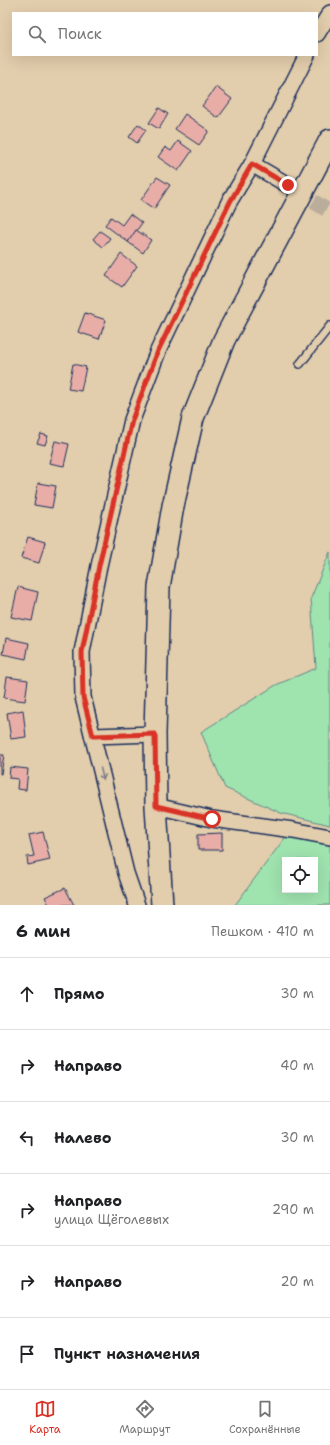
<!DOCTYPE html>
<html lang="ru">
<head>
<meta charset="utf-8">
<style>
	body { margin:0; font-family:"Shantell Sans",sans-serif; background:#f2f2f2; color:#202124 }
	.controls { position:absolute; right:12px; bottom:12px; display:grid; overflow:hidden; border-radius:0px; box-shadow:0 4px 16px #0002 }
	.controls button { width:36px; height:36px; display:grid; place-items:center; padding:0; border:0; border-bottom:1px solid #e0e0e0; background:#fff; color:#202124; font:20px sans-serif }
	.stop { position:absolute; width:12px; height:12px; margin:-9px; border:3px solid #d93025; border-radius:50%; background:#fff }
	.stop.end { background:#d93025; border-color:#fff; box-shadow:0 1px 4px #0008 }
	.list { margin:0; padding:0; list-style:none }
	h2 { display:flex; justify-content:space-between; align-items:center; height:52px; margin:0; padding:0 16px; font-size:17px }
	h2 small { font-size:13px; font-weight:400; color:#757577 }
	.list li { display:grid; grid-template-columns:26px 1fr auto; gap:12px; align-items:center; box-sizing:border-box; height:72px; padding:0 16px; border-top:1px solid #e0e0e0 }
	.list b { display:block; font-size:15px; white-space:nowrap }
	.list p { margin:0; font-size:13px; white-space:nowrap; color:#757577 }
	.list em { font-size:13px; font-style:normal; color:#757577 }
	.icon { flex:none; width:22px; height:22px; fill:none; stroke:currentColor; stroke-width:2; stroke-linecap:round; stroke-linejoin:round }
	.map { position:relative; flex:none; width:330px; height:905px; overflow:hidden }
	.search { position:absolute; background:#fff; box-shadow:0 4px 16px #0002; left:12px; right:12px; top:12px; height:44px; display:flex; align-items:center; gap:10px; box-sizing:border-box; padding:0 14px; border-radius:0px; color:#757577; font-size:15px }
	.sheet { height:484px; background:#fff }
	nav { display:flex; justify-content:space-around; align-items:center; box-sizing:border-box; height:56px; border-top:1px solid #e0e0e0; background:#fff; font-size:11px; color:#757577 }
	nav a { display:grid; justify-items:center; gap:2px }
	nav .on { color:#d93025 }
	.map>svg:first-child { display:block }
</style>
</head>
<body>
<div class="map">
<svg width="330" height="905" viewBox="0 0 330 905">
	<rect width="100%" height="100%" fill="#e2cdac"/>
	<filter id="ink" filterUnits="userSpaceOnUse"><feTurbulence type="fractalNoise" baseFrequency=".025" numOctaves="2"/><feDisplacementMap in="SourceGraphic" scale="8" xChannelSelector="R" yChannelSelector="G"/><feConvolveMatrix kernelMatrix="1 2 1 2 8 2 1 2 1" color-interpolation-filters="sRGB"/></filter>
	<g filter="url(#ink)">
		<g fill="#9fe3af" stroke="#5d8986" fill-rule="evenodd">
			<polygon points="330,552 330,825 281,813 225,788 201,732 276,685 316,668 311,598"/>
			<path d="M287,835L330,843V905H235ZM285,860H315V890H285Z"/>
		</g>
		<g fill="#e8ada6" stroke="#1b2f5e">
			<polygon points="216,87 232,99 218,118 202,106"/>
			<polygon points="159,108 168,114 159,129 149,123"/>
			<polygon points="185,114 209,131 199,145 175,129"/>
			<polygon points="138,124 146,130 137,143 129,137"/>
			<polygon points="178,141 192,151 178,171 158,157 165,147 171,151"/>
			<polygon points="157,177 170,185 154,209 141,200"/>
			<polygon points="130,214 142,223 128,242 105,225 111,217 122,225"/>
			<polygon points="136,230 151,240 143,253 128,242"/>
			<polygon points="100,231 110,238 103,247 93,239"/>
			<polygon points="121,254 137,266 122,287 106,276"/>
			<polygon points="85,313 106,320 99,339 78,332"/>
			<polygon points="73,364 86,367 81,391 68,389"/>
			<polygon points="41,434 48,436 45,445 37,443"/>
			<polygon points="55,441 69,444 64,466 49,463"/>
			<polygon points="38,483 56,486 52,508 34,505"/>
			<polygon points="28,537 45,542 39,563 21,558"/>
			<polygon points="18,587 38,592 32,621 11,617"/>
			<polygon points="6,638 29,643 26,659 3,654"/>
			<polygon points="7,677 28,680 25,701 4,698"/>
			<polygon points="23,710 26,737 11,739 7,713"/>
			<polygon points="0,755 4,755 1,774 0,774"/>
			<polygon points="10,767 28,769 26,790 17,789 18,779 9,778"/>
			<polygon points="43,832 50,860 28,865 27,857 34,856 29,835"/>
			<polygon points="222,833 222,850 198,850 198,834"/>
			<polygon points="65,888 74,905 49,905 45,897"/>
		</g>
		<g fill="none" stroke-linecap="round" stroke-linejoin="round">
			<polyline stroke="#baad9c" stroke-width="15" stroke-dasharray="15 8" stroke-linecap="butt" points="294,189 330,212"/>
			<g stroke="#1b2f5e" stroke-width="10">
				<polyline id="service" points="300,364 330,326"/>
			</g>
			<g stroke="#1b2f5e" stroke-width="18">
				<g id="minor">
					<polyline points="317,34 330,13"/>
					<polyline points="252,164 288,185"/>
					<polyline points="93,736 155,734"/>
					<polyline points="156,806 212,819 293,830 330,837"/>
					<polyline points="137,905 126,873 83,697 82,652 99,566 132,420 158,351 229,202 252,164 307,55"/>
				</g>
			</g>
			<g stroke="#1b2f5e" stroke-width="24">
				<polyline id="secondary" points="162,905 156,806 155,734 159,587 173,506 193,418 224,340 330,140"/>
			</g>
			<use href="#service" stroke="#e2cdac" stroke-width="7"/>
			<use href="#minor" stroke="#e2cdac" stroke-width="15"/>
			<use href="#secondary" stroke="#e2cdac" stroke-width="21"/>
		</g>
		<defs><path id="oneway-shaft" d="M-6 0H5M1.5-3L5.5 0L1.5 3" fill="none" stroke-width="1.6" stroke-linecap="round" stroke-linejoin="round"/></defs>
		<use stroke="#7e7e85" href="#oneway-shaft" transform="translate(102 774) rotate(76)"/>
	</g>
	<g fill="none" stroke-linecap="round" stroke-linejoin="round" filter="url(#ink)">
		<polyline stroke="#d93025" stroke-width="5" points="212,819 156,806 155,734 93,736 83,697 82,652 99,566 132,420 158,351 230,202 252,164 288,185"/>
	</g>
</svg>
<div class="controls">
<button><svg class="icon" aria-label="locate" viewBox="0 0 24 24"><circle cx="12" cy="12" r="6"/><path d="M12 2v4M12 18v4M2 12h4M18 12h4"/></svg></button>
</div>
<div class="stop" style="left:212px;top:819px"></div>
<div class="stop end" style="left:288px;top:185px"></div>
<div class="search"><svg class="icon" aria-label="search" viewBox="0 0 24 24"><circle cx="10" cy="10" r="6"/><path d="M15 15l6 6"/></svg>Поиск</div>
</div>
<section class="sheet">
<h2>6 мин<small>Пешком · 410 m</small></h2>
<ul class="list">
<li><svg class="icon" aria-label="ahead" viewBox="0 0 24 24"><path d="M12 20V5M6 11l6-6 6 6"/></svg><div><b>Прямо</b></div><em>30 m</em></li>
<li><svg class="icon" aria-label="right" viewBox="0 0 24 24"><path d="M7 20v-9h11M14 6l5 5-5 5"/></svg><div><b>Направо</b></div><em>40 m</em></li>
<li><svg class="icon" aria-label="left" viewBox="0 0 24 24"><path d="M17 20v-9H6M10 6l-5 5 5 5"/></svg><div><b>Налево</b></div><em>30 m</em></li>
<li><svg class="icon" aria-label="right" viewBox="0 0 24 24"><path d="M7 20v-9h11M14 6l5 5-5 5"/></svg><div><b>Направо</b><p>улица Щёголевых</p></div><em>290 m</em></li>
<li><svg class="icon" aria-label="right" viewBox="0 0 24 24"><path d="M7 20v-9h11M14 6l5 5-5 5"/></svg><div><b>Направо</b></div><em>20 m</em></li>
<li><svg class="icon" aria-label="arrive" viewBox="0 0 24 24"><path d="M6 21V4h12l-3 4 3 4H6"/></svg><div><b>Пункт назначения</b></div></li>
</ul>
</section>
<nav>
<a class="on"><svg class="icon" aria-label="map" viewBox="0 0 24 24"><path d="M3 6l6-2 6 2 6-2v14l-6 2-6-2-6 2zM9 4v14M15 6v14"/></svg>Карта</a>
<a><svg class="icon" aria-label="directions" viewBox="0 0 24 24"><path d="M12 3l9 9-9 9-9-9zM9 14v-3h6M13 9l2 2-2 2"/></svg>Маршрут</a>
<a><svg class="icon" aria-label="saved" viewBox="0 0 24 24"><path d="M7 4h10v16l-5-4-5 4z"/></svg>Сохранённые</a>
</nav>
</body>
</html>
